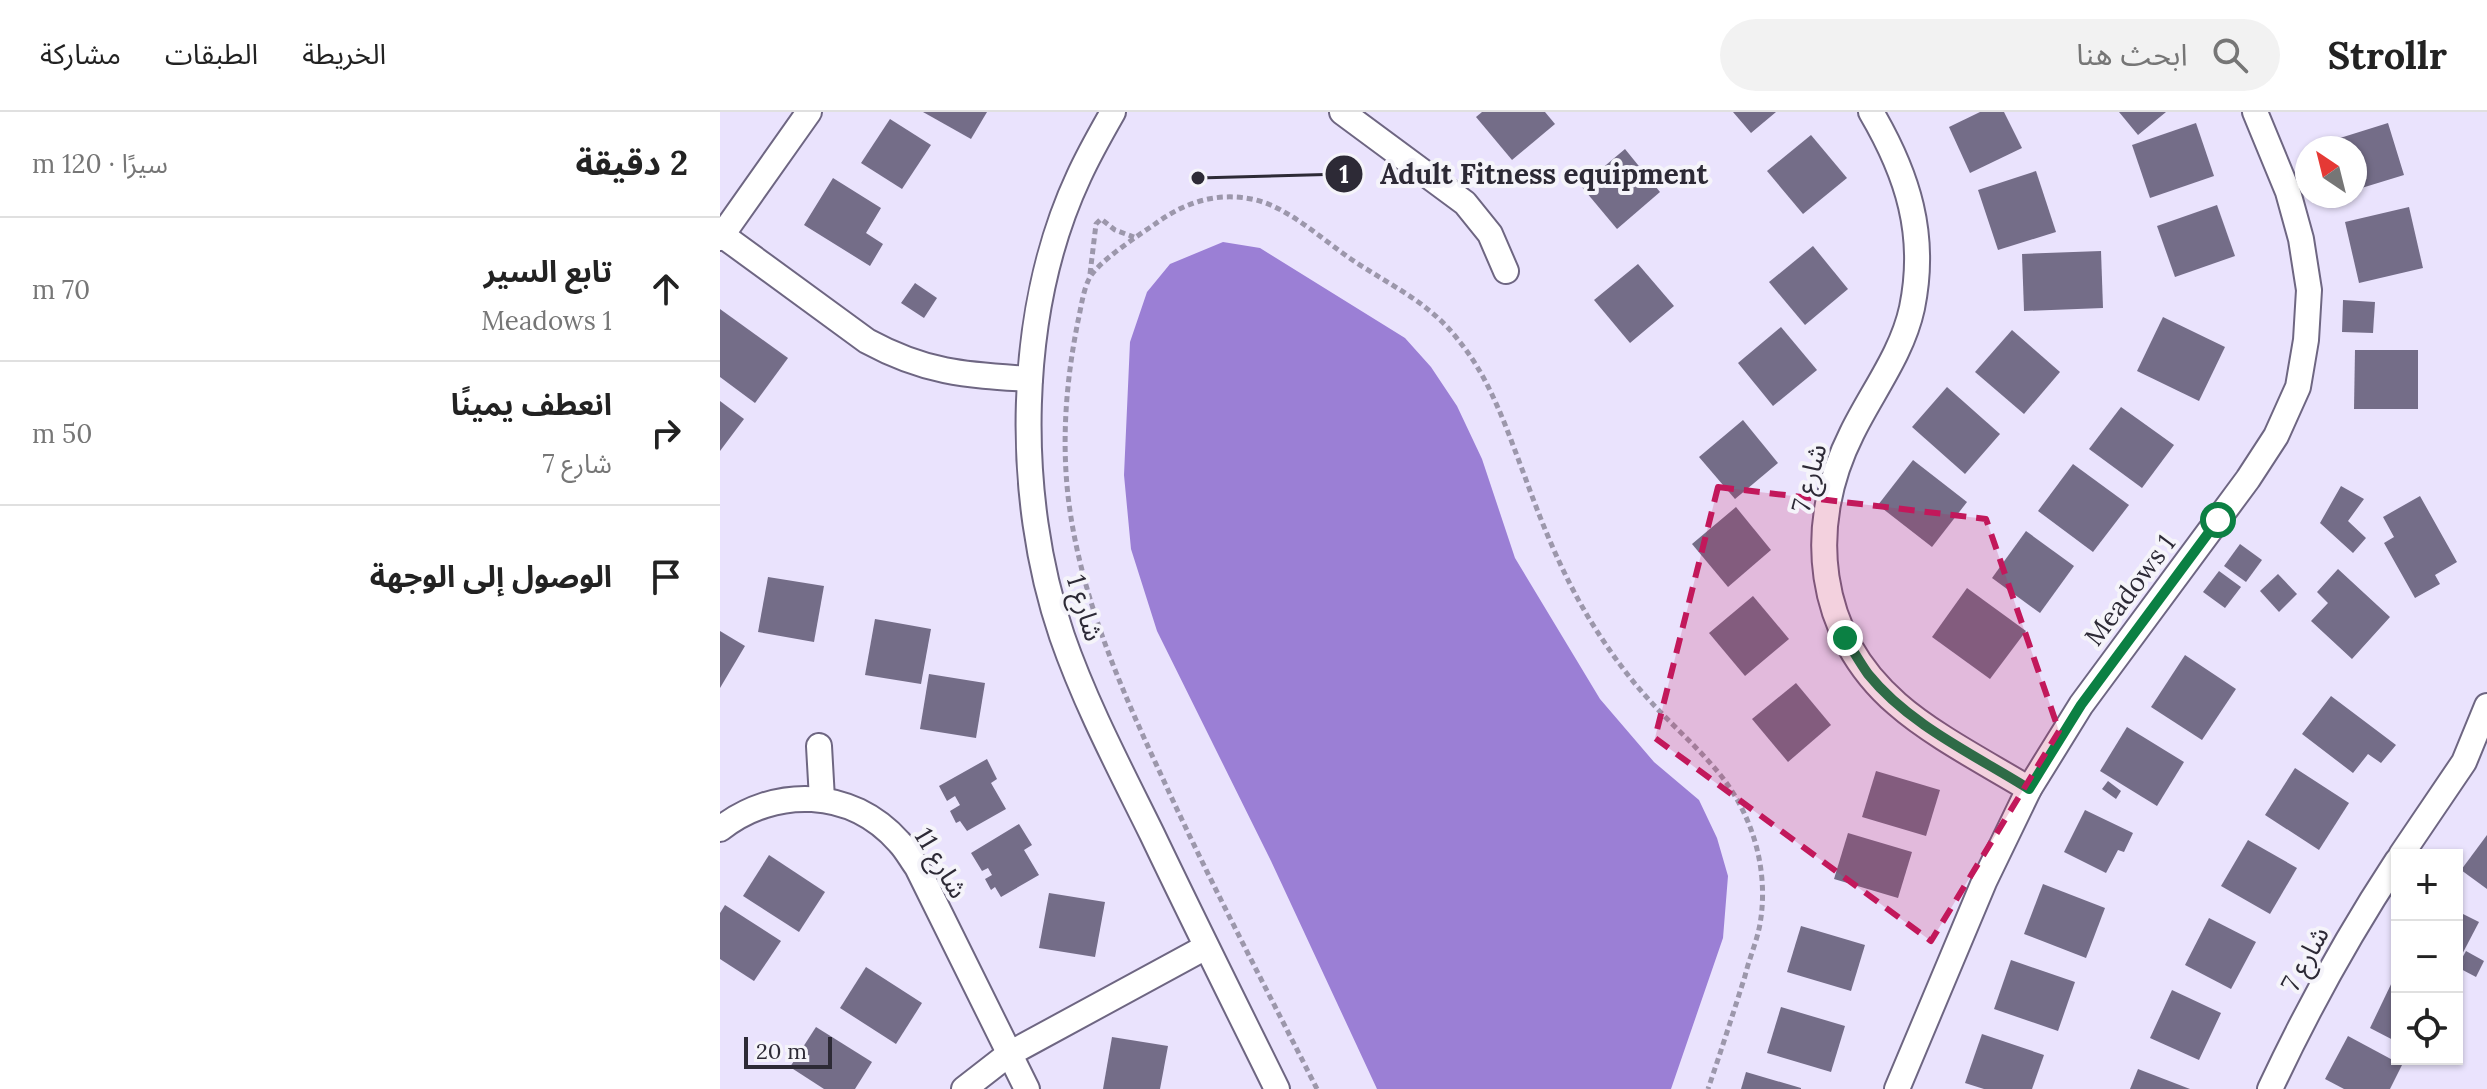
<!DOCTYPE html>
<html lang="ar">
<head>
<meta charset="utf-8">
<style>
	body { margin:0; font-family:Lora,"Noto Sans Arabic",serif; background:#f2f2f2; color:#222; direction:rtl }
	.controls { position:absolute; right:24px; bottom:24px; display:grid; overflow:hidden; border-radius:0px; box-shadow:0 2px 6px #0004 }
	.controls button { width:72px; height:72px; display:grid; place-items:center; padding:0; border:0; border-bottom:2px solid #e0e0e0; background:#fff; color:#222; font:40px sans-serif }
	.compass { position:absolute; left:1575px; top:24px; width:72px; height:72px; border-radius:50%; background:#fff; box-shadow:0 2px 6px #0004; rotate:325deg }
	.scale { position:absolute; left:24px; bottom:20px; width:88px; box-sizing:border-box; padding-left:8px; border:4px solid #2d2a36; border-top:0; font-size:22px; line-height:28px; white-space:nowrap; color:#2d2a36; -webkit-text-stroke:6px #f5f4fa; paint-order:stroke }
	.stop { position:absolute; width:24px; height:24px; margin:-18px; border:6px solid #0b8043; border-radius:50%; background:#fff }
	.stop.end { background:#0b8043; border-color:#fff; box-shadow:0 2px 8px #0008 }
	.list { margin:0; padding:0; list-style:none }
	h2 { display:flex; justify-content:space-between; align-items:center; height:104px; margin:0; padding:0 32px; font-size:34px }
	h2 small { font-size:26px; font-weight:400; color:#767676 }
	.list li { display:grid; grid-template-columns:52px 1fr auto; gap:24px; align-items:center; box-sizing:border-box; height:144px; padding:0 32px; border-top:2px solid #e0e0e0 }
	.list b { display:block; font-size:30px; white-space:nowrap }
	.list p { margin:0; font-size:26px; white-space:nowrap; color:#767676 }
	.list em { font-size:26px; font-style:normal; color:#767676 }
	.icon { flex:none; width:44px; height:44px; fill:none; stroke:currentColor; stroke-width:2; stroke-linecap:round; stroke-linejoin:round }
	.map { position:relative; flex:none; width:1767px; height:977px; overflow:hidden; direction:ltr }
	header { display:flex; align-items:center; gap:48px; box-sizing:border-box; height:112px; padding:0 40px; background:#fff; border-bottom:2px solid #e0e0e0 }
	header strong { font-size:38px }
	nav { display:flex; gap:44px; margin-inline-start:auto; font-size:28px }
	.search { width:560px; height:72px; background:#f2f2f2; display:flex; align-items:center; gap:20px; box-sizing:border-box; padding:0 28px; border-radius:44px; color:#767676; font-size:30px }
	main { display:flex }
	aside { flex:1; background:#fff }
	.map>svg:first-child { display:block }
</style>
</head>
<body>
<header>
<strong>Strollr</strong>
<div class="search"><svg class="icon" aria-label="search" viewBox="0 0 24 24"><circle cx="10" cy="10" r="6"/><path d="M15 15l6 6"/></svg>ابحث هنا</div>
<nav><a>الخريطة</a><a>الطبقات</a><a>مشاركة</a></nav>
</header>
<main>
<div class="map">
<svg width="1767" height="977" viewBox="0 0 1767 977">
	<rect width="100%" height="100%" fill="#eae3fd"/>
	<polygon fill="#9b7fd5" points="503,130 540,136 685,226 711,255 737,294 762,347 795,446 880,587 934,650 979,688 997,726 1008,764 1003,826 951,977 657,977 551,749 437,519 411,437 404,363 410,230 427,180 450,152"/>
	<g fill="#746d88">
		<polygon points="203,0 267,0 251,27"/>
		<polygon points="762,0 825,0 835,12 792,48 756,5"/>
		<polygon points="1013,0 1056,0 1031,21"/>
		<polygon points="1260,0 1284,0 1302,36 1250,61 1229,15"/>
		<polygon points="1399,0 1446,0 1418,23"/>
		<polygon points="170,7 211,33 182,77 141,51"/>
		<polygon points="1476,11 1494,64 1430,86 1412,33"/>
		<polygon points="1668,11 1684,63 1635,78 1635,36 1605,36 1604,31"/>
		<polygon points="1091,23 1127,66 1083,102 1047,59"/>
		<polygon points="905,37 940,80 897,117 861,74"/>
		<polygon points="1316,59 1336,120 1278,138 1258,78"/>
		<polygon points="113,66 161,96 146,121 163,132 150,154 84,113"/>
		<polygon points="1497,93 1515,144 1455,165 1437,114"/>
		<polygon points="1689,95 1703,156 1639,171 1625,110"/>
		<polygon points="1093,134 1128,177 1085,213 1049,170"/>
		<polygon points="1381,139 1383,196 1304,199 1302,142"/>
		<polygon points="918,152 954,194 910,231 874,188"/>
		<polygon points="195,171 217,186 204,206 181,191"/>
		<polygon points="1623,188 1655,190 1653,221 1622,220"/>
		<polygon points="0,197 68,246 35,291 0,265"/>
		<polygon points="1443,205 1505,235 1479,289 1417,259"/>
		<polygon points="1061,215 1097,258 1053,294 1018,251"/>
		<polygon points="1292,218 1340,260 1304,302 1255,260"/>
		<polygon points="1635,238 1698,238 1698,297 1634,297"/>
		<polygon points="1227,275 1280,322 1245,362 1192,315"/>
		<polygon points="0,289 24,307 0,339"/>
		<polygon points="1401,295 1454,333 1422,376 1369,337"/>
		<polygon points="1023,308 1058,351 1015,387 979,345"/>
		<polygon points="1193,348 1247,390 1212,435 1158,393"/>
		<polygon points="1353,352 1409,393 1373,440 1318,399"/>
		<polygon points="1621,374 1644,387 1628,409 1646,426 1633,441 1600,411"/>
		<polygon points="1700,384 1737,450 1715,463 1720,472 1695,486 1664,431 1674,425 1663,405"/>
		<polygon points="1016,395 1051,438 1008,475 972,432"/>
		<polygon points="1306,419 1354,454 1320,501 1272,466"/>
		<polygon points="1520,432 1542,448 1526,470 1504,454"/>
		<polygon points="1618,457 1670,505 1632,547 1591,509 1608,491 1597,480"/>
		<polygon points="1499,459 1521,475 1505,496 1483,480"/>
		<polygon points="1558,462 1577,482 1559,500 1540,479"/>
		<polygon points="48,465 104,474 94,530 38,520"/>
		<polygon points="1247,476 1306,519 1270,567 1212,525"/>
		<polygon points="1033,484 1069,527 1025,564 989,521"/>
		<polygon points="155,507 211,517 201,572 145,563"/>
		<polygon points="0,519 25,534 0,576"/>
		<polygon points="1465,543 1516,577 1482,628 1431,595"/>
		<polygon points="209,562 265,571 256,626 200,617"/>
		<polygon points="1076,571 1111,613 1068,650 1032,607"/>
		<polygon points="1611,584 1676,633 1661,651 1648,642 1633,661 1582,622"/>
		<polygon points="1407,615 1464,650 1437,694 1380,659"/>
		<polygon points="267,647 277,667 271,671 286,697 247,719 240,709 236,711 230,699 240,693 235,684 227,689 219,674"/>
		<polygon points="1575,656 1629,691 1599,738 1545,703"/>
		<polygon points="1156,659 1220,678 1206,724 1142,705"/>
		<polygon points="1388,669 1401,679 1396,687 1382,677"/>
		<polygon points="1365,698 1413,721 1404,740 1398,738 1386,761 1344,740"/>
		<polygon points="299,712 312,733 304,738 319,763 281,785 275,775 271,778 265,767 272,763 268,756 262,759 251,741"/>
		<polygon points="1128,721 1192,740 1178,786 1114,767"/>
		<polygon points="1767,723 1767,777 1741,758"/>
		<polygon points="1528,728 1577,756 1550,802 1501,774"/>
		<polygon points="49,743 105,780 79,820 23,784"/>
		<polygon points="1323,772 1385,796 1366,846 1304,822"/>
		<polygon points="329,781 385,790 375,845 319,836"/>
		<polygon points="5,793 61,829 34,869 0,847 0,801"/>
		<polygon points="1737,799 1759,810 1737,852"/>
		<polygon points="1489,806 1536,830 1511,877 1465,853"/>
		<polygon points="1081,814 1145,833 1131,879 1067,860"/>
		<polygon points="1746,839 1764,849 1756,865 1737,855"/>
		<polygon points="1291,848 1355,870 1338,919 1274,897"/>
		<polygon points="146,855 202,891 176,932 120,896"/>
		<polygon points="1674,866 1677,867 1677,930 1650,916"/>
		<polygon points="1452,878 1501,901 1479,948 1430,926"/>
		<polygon points="1061,895 1125,914 1111,960 1047,941"/>
		<polygon points="96,915 152,950 135,977 104,977 70,955"/>
		<polygon points="1262,922 1324,943 1312,977 1264,977 1245,971"/>
		<polygon points="1628,924 1682,953 1670,977 1624,977 1605,967"/>
		<polygon points="392,925 448,934 440,977 383,977"/>
		<polygon points="1418,957 1470,977 1410,977"/>
		<polygon points="1026,960 1081,976 1081,977 1021,977"/>
	</g>
	<g fill="none" stroke-linecap="round" stroke-linejoin="round">
		<g stroke="#6e6682" stroke-width="28">
			<g id="minor">
				<path d="M393,0C381,21 369,42 359,64C296,199 294,384 342,524C366,593 400,657 432,722C473,808 515,892 557,977"/>
				<polyline points="622,0 745,91 770,122 786,159"/>
				<path d="M1151,0C1188,63 1207,123 1192,196C1182,242 1152,280 1132,321C1085,414 1096,522 1177,592C1212,623 1268,652 1309,677"/>
				<path d="M2,123L147,229C206,261 245,263 310,267"/>
				<polyline points="0,126 89,0"/>
				<polyline points="99,634 102,687"/>
				<path d="M0,717C55,674 131,676 179,730C186,737 191,747 197,755L307,977"/>
				<polyline points="1681,743 1744,650 1767,594"/>
				<polyline points="244,977 289,942 486,835"/>
				<polyline points="1177,977 1264,770 1309,677 1361,593 1528,367 1556,324 1578,275 1586,228 1589,178 1581,127 1568,80 1535,0"/>
				<path d="M1550,977C1587,898 1629,822 1677,749"/>
			</g>
		</g>
		<g stroke="#9c97ab" stroke-width="5" stroke-dasharray="6 4" stroke-linecap="butt">
			<polyline points="370,162 376,112 381,107 395,118 414,125"/>
			<path d="M597,977C545,874 491,772 443,667C402,579 362,489 349,392C341,330 346,269 358,209C361,196 363,179 369,167C376,151 419,123 435,112C465,90 498,79 536,88C568,96 601,126 628,145C667,172 710,190 739,229C771,268 787,318 805,365C822,412 841,459 867,503C885,533 906,563 931,590C950,611 972,630 991,652C1030,694 1050,754 1040,812C1037,829 1029,847 1025,864C1013,902 1001,939 988,977"/>
		</g>
		<use href="#minor" stroke="#fff" stroke-width="24"/>
	</g>
	<g fill="none" stroke-linecap="round" stroke-linejoin="round">
		<path stroke="#0b8043" stroke-width="10" d="M1125,526C1133,538 1140,551 1148,562C1189,613 1255,643 1309,677L1361,593L1498,408"/>
	</g>
	<path fill="#c2185b" fill-opacity="0.2" stroke="#c2185b" stroke-width="6" stroke-dasharray="16 10" stroke-linejoin="round" d="M998,375L1266,407L1339,619L1211,829L935,626Z"/>
	<g text-anchor="middle" stroke-width="8" stroke-linejoin="round" paint-order="stroke">
		<g font-size="26" fill="#2d2a36" stroke="#f5f4fa">
			<text transform="translate(1089 366) rotate(-75)" y="9">شارع 7</text>
			<text transform="translate(1410 478) rotate(-53)" y="9">Meadows 1</text>
			<text transform="translate(365 496) rotate(73)" y="9">شارع 1</text>
			<text transform="translate(221 751) rotate(59)" y="9">شارع 11</text>
			<text transform="translate(1585 847) rotate(-61)" y="9">شارع 7</text>
		</g>
	</g>
	<path fill="none" stroke="#2d2a36" stroke-width="3" d="M478 66L624 62"/>
	<g fill="#2d2a36" stroke="#f5f4fa" stroke-width="3">
		<circle cx="478" cy="66" r="8"/>
		<circle cx="624" cy="62" r="20"/>
	</g>
	<g font-size="24" text-anchor="middle" font-weight="bold" fill="#fff">
		<text x="624" y="71">1</text>
	</g>
	<g font-size="28" text-anchor="middle" font-weight="bold" fill="#2d2a36" stroke="#f5f4fa" stroke-width="8" stroke-linejoin="round" paint-order="stroke">
		<text x="824" y="72">Adult Fitness equipment</text>
	</g>
</svg>
<div class="controls">
<button>+</button>
<button>−</button>
<button><svg class="icon" aria-label="locate" viewBox="0 0 24 24"><circle cx="12" cy="12" r="6"/><path d="M12 2v4M12 18v4M2 12h4M18 12h4"/></svg></button>
</div>
<svg class="compass" viewBox="-18 -18 36 36"><path d="M0-13l5 13h-10z" fill="#e53935"/><path d="M0 13l5-13h-10z" fill="#767676"/></svg>
<div class="scale">20 m</div>
<div class="stop" style="left:1498px;top:408px"></div>
<div class="stop end" style="left:1125px;top:526px"></div>
</div>
<aside>
<h2>2 دقيقة<small>سيرًا · 120 m</small></h2>
<ul class="list">
<li><svg class="icon" aria-label="ahead" viewBox="0 0 24 24"><path d="M12 20V5M6 11l6-6 6 6"/></svg><div><b>تابع السير</b><p>Meadows 1</p></div><em>70 m</em></li>
<li><svg class="icon" aria-label="right" viewBox="0 0 24 24"><path d="M7 20v-9h11M14 6l5 5-5 5"/></svg><div><b>انعطف يمينًا</b><p>شارع 7</p></div><em>50 m</em></li>
<li><svg class="icon" aria-label="arrive" viewBox="0 0 24 24"><path d="M6 21V4h12l-3 4 3 4H6"/></svg><div><b>الوصول إلى الوجهة</b></div></li>
</ul>
</aside>
</main>
</body>
</html>
